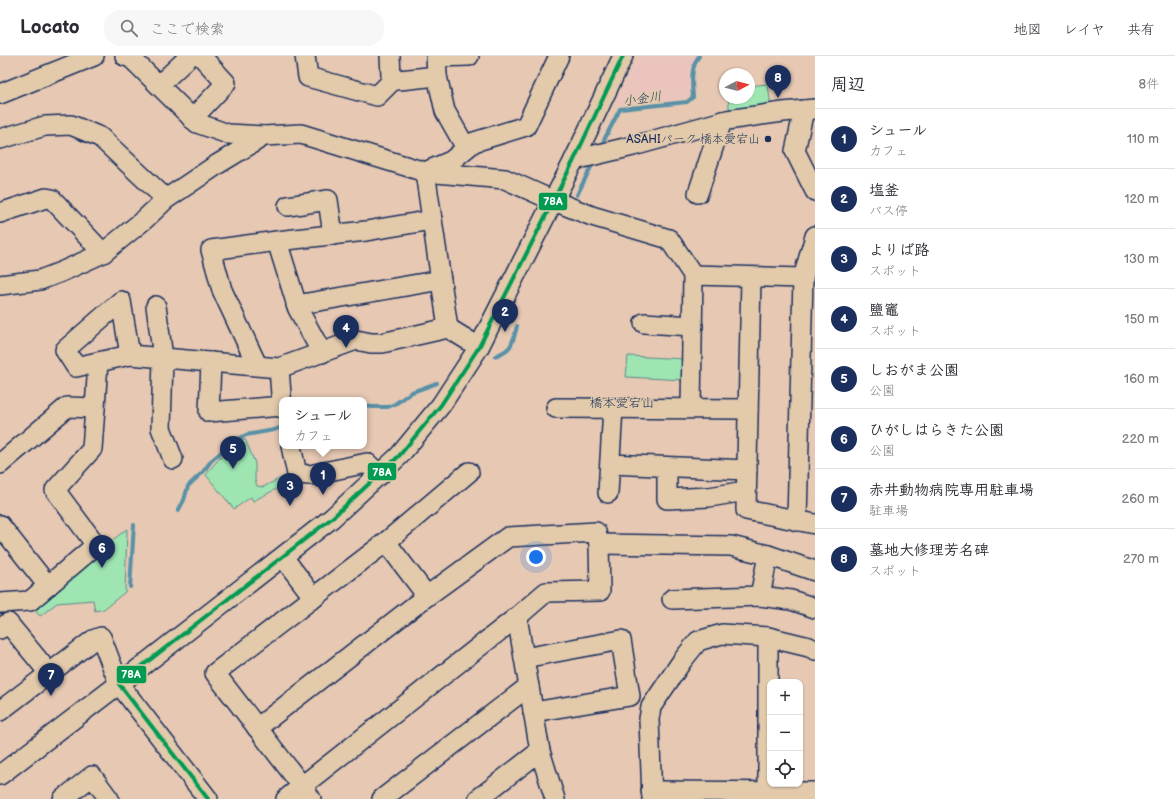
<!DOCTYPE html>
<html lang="ja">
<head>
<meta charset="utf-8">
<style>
	body { margin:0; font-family:"Balsamiq Sans","Klee One",sans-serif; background:#f7f7f7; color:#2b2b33 }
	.controls { position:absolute; right:12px; bottom:12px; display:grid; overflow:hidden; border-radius:8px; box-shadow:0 1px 3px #0004 }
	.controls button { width:36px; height:36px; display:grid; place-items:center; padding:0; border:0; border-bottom:1px solid #e1e1e2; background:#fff; color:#2b2b33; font:20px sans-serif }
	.compass { position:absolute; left:719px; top:12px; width:36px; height:36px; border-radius:50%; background:#fff; box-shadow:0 1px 3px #0004; rotate:83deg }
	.you { position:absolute; left:536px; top:501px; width:14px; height:14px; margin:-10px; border:3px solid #fff; border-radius:50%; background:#1a73e8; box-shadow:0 0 0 6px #1a73e833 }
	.badge { display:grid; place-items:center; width:26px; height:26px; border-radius:50%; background:#1b2f5e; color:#fff; font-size:13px; font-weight:700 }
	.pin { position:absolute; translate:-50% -33px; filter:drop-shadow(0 1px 2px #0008) }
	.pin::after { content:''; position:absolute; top:21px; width:14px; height:12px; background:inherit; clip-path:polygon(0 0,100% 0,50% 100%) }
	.popup { position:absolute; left:279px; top:341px; width:88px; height:52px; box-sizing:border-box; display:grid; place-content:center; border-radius:8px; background:#fff; filter:drop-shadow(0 1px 3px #0005); font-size:13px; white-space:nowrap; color:#7c7c81 }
	.popup b { font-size:15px; color:#2b2b33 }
	.popup::after { content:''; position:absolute; left:50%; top:100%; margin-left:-8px; border:8px solid transparent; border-top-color:#fff }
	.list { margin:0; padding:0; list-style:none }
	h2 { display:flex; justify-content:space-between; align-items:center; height:52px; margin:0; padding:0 16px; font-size:17px }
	h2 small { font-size:13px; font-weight:400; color:#7c7c81 }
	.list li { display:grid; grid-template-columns:26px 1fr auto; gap:12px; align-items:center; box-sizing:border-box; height:60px; padding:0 16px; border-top:1px solid #e1e1e2 }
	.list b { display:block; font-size:15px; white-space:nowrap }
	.list p { margin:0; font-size:13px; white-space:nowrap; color:#7c7c81 }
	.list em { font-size:13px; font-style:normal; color:#7c7c81 }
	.icon { flex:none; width:22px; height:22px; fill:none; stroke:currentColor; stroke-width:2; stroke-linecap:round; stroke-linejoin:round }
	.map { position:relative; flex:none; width:815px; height:743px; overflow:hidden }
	header { display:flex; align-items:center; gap:24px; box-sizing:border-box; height:56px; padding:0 20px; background:#fff; border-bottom:1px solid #e1e1e2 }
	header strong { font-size:19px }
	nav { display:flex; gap:22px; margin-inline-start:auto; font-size:14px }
	.search { width:280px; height:36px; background:#f7f7f7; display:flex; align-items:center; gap:10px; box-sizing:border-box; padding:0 14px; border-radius:16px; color:#7c7c81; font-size:15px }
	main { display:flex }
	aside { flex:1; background:#fff }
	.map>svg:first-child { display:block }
</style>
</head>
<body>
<header>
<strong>Locato</strong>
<div class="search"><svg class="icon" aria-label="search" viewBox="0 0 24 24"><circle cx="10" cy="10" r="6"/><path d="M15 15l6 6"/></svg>ここで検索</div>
<nav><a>地図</a><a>レイヤ</a><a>共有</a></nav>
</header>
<main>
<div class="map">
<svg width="815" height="743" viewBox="0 0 815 743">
	<rect width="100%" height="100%" fill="#e6c8b3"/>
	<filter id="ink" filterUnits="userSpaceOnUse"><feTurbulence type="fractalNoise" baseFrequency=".025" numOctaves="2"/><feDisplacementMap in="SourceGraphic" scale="8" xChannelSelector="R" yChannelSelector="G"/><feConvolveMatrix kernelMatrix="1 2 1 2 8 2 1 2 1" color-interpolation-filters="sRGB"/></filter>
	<g filter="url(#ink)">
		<polygon fill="#ebc5bd" points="639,0 696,0 691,14 690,36 684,43 615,49 630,16"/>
		<g fill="#9ee5b2" stroke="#5c8a88">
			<polygon points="768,28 771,52 730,58 728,42 749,42 749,30"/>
			<polygon points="628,300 685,303 685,324 626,321"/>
			<path d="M245,383L255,407V424L257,430L263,431L287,419L290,426L253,445L251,441L234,453L206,419C217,404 228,392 245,383Z"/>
			<polygon points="127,473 125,536 104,553 95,555 93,544 57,547 40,560 32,551 101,493"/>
		</g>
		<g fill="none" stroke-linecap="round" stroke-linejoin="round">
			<g stroke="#5891a7" stroke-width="4">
				<path d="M600,92L620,53L687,46L693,41C692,28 690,12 699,0"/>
				<polyline points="577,139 594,105"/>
				<path d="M495,300C513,293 512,288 517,270"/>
				<polyline points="364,350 372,351 388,351 395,348 412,336 437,327"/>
				<polyline points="178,455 184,444 188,430 203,416 211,405 234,385 246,379 274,374 282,371"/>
				<polyline points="130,531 134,469"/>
			</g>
			<g stroke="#1b2f5e" stroke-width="22">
				<g id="minor">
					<polyline points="125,0 131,2 197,67 228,78 264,80"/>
					<polyline points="305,0 308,21 377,40 395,22"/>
					<polyline points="390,0 391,20 400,24 437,20"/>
					<polyline points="436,0 437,20 445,55 466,92"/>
					<polyline points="436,1 469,0"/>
					<polyline points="159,29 190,0"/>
					<polyline points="0,38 94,0"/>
					<polyline points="804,54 795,95 815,135"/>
					<polyline points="192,63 226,27 201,0"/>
					<polyline points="0,83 45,70 71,69 100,81 166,143"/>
					<polyline points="574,104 633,90 727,64 783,56 815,53"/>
					<polyline points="698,137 722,65"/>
					<polyline points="288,150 328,144 333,179"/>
					<polyline points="0,157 46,142 52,143 103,197"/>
					<polyline points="277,185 298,253 322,297"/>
					<polyline points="693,219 803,222"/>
					<polyline points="751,221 746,454 815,468"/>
					<polyline points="0,229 40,224 61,216 103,197 145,163 166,143 218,108 264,80 301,78 425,116 505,123 554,145 592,160 669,183 693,219 691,352"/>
					<polyline points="296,249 441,224"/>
					<polyline points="156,250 163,302 161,372 173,403"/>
					<polyline points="644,267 693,270"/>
					<polyline points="448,272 479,291"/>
					<polyline points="98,306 76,311 65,294 121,245 130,299"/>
					<polyline points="211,306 209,356 282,350"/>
					<polyline points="257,309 222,234 211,194 277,185 366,175 432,164"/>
					<polyline points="279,312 282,352"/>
					<polyline points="556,352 748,353"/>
					<polyline points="291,390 297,418 310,419 367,407 380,419"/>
					<polyline points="0,408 67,351 95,352 98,306 130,299 279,312 356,284 371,287 382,287 448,272 425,116 451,105 474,86 526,70 559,0"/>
					<polyline points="610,408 747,414"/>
					<polyline points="667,411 667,443 709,441 746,435"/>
					<polyline points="608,437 613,352"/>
					<polyline points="797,465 803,222 815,180"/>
					<polyline points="0,469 48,530"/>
					<polyline points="386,486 469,416"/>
					<polyline points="599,488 731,490 768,499 815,515"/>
					<polyline points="283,501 314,542"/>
					<polyline points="760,540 768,499"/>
					<polyline points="672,543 760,540 791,544 815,552"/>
					<polyline points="0,547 30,545 96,489 55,434 92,393 95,352"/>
					<polyline points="517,561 540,695 555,743"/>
					<polyline points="0,573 8,567 49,617"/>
					<polyline points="524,602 621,584 630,640 533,656"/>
					<polyline points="0,655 93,584 101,581 119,628 208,743"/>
					<polyline points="257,672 427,540"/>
					<polyline points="0,719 119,628 332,462 399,400 441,349 479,291 574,104 623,0"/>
					<polyline points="651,735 815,736"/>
					<polyline points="63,743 92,720 109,743"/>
					<polyline points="286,743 302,730 517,561 546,536 600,535 599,488 596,476 508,481 427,540 386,486 215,617 302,730 311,743"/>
					<polyline points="382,743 529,630"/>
					<polyline points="478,743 540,695"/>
					<polyline points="652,743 649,663 651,651 682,605 698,585 722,578 768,581 809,591 815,594"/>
					<polyline points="768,743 768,581"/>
				</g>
			</g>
			<use href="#minor" stroke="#e2caab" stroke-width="19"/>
			<g stroke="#e2caab" stroke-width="7">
				<polyline id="bus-1" points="208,743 119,628 332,462 399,400 441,349 479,291 574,104 623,0"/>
			</g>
			<use href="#bus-1" stroke="#039a52" stroke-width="4"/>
		</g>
	</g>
	<circle fill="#1b2f5e" stroke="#e2caab" stroke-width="1.5" cx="768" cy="83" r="4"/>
	<g text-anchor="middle" stroke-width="3" stroke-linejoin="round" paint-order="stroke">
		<g font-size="12" fill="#1b2f5e" stroke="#e2caab" text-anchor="end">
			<text x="760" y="87">ASAHIパーク 橋本愛宕山</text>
		</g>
		<g font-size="13" font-style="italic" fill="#253f6a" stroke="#e2caab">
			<text transform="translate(642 42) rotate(-8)" y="5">小金川</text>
		</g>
		<g font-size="13" fill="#1b2f5e" stroke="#e2caab">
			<text x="622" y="351">橋本愛宕山</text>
		</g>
	</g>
	<g stroke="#e2caab" stroke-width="1.5">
		<rect x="538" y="136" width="30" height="19" rx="4" fill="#039a52"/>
		<rect x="367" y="406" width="30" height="19" rx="4" fill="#039a52"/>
		<rect x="116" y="609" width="31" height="19" rx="4" fill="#039a52"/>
	</g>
	<g font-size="11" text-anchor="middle" font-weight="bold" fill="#fff">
		<text x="553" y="149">78A</text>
		<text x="382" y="420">78A</text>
		<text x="131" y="622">78A</text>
	</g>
</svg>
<div class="controls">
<button>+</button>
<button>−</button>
<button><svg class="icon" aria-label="locate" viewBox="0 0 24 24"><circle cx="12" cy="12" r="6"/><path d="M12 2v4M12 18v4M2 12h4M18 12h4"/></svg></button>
</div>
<svg class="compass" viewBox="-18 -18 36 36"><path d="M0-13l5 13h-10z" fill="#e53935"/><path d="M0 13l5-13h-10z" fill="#7c7c81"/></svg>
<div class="you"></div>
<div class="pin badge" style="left:323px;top:439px">1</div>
<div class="popup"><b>シュール</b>カフェ</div>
<div class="pin badge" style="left:505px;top:276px">2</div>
<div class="pin badge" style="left:290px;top:450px">3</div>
<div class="pin badge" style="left:346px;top:292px">4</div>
<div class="pin badge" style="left:233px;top:413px">5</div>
<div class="pin badge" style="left:102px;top:512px">6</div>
<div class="pin badge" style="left:51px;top:640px">7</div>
<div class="pin badge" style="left:778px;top:42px">8</div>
</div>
<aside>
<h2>周辺<small>8件</small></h2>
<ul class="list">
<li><span class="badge">1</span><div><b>シュール</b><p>カフェ</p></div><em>110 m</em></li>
<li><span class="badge">2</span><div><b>塩釜</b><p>バス停</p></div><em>120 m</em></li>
<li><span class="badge">3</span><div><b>よりば路</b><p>スポット</p></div><em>130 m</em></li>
<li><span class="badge">4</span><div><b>鹽竈</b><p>スポット</p></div><em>150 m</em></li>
<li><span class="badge">5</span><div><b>しおがま公園</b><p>公園</p></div><em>160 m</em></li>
<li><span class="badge">6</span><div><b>ひがしはらきた公園</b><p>公園</p></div><em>220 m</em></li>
<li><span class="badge">7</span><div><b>赤井動物病院専用駐車場</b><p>駐車場</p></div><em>260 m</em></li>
<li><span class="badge">8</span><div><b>墓地大修理芳名碑</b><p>スポット</p></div><em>270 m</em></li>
</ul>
</aside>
</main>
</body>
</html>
